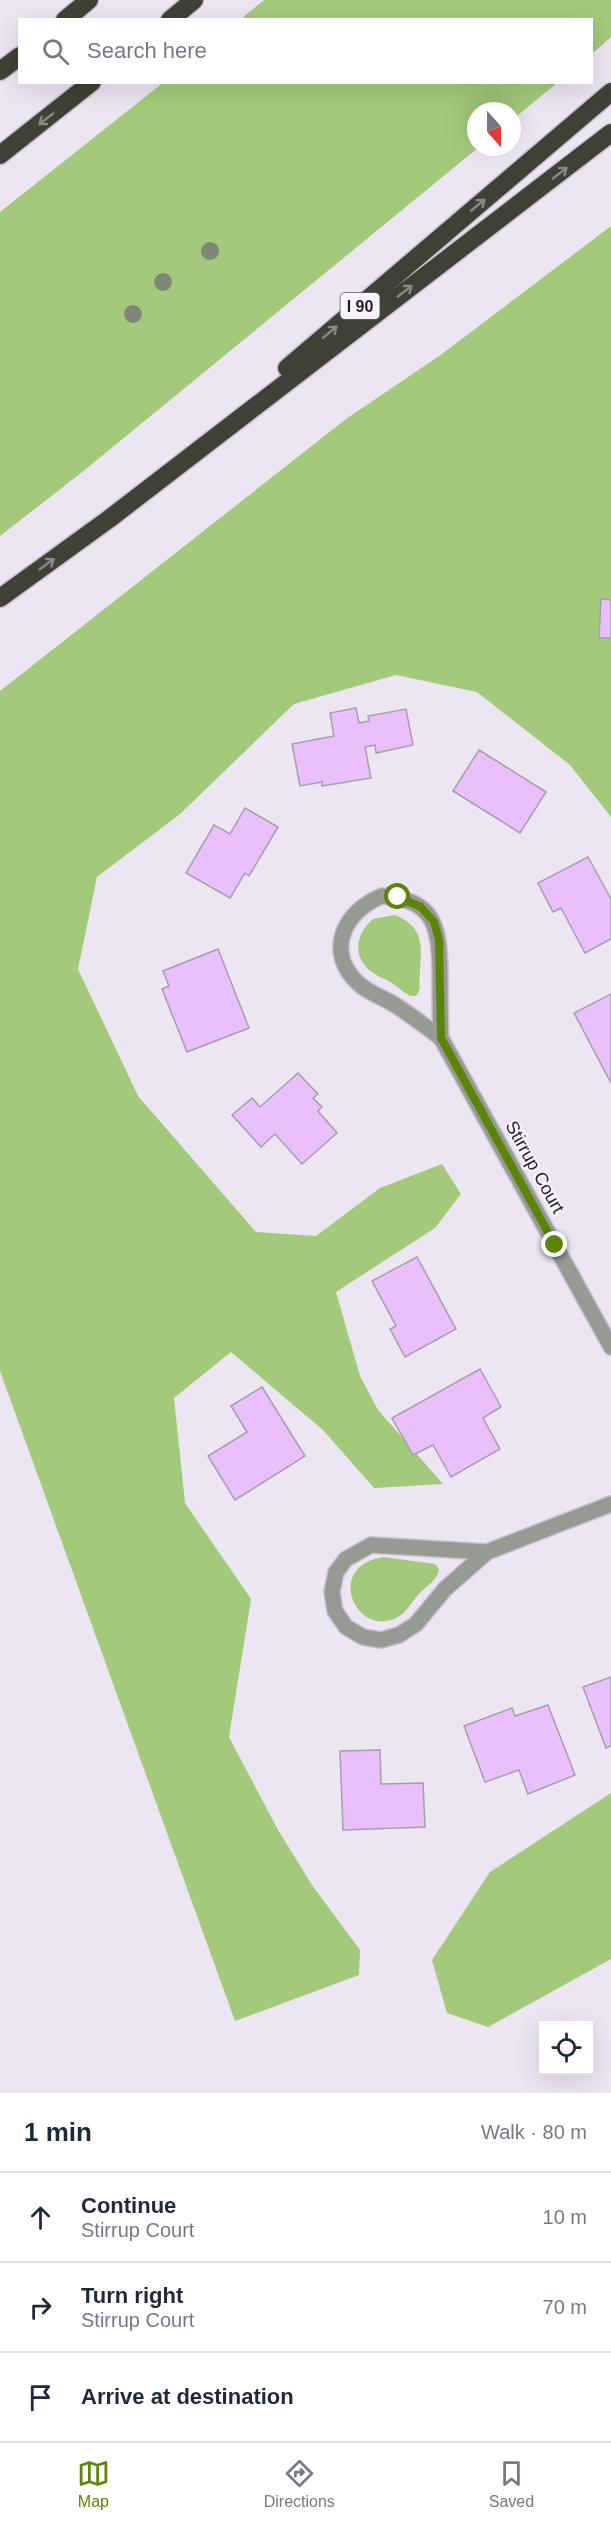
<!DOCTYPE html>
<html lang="en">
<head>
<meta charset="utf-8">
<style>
	body { margin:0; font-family:Arial,sans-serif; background:#f2f2f3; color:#1f2937 }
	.controls { position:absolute; right:18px; bottom:18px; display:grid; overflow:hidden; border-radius:0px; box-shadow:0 6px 24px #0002 }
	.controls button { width:54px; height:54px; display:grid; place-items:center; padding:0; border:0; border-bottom:2px solid #e0e1e3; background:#fff; color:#1f2937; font:30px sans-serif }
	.compass { position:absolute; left:467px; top:102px; width:54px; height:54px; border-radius:50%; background:#fff; box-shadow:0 6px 24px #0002; rotate:159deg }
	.stop { position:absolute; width:18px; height:18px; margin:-14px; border:4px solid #5c8409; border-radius:50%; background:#fff }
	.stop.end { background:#5c8409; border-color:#fff; box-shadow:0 2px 6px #0008 }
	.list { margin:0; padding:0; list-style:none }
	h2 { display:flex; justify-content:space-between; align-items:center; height:78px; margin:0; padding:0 24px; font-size:26px }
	h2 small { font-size:20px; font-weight:400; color:#747a83 }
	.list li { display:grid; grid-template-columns:39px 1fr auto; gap:18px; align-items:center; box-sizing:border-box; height:90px; padding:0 24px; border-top:2px solid #e0e1e3 }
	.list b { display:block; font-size:22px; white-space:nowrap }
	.list p { margin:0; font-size:20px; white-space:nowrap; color:#747a83 }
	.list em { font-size:20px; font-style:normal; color:#747a83 }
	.icon { flex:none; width:33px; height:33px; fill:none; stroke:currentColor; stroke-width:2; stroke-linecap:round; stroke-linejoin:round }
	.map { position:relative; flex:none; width:611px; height:2093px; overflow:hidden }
	.search { position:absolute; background:#fff; box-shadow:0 6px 24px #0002; left:18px; right:18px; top:18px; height:66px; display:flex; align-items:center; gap:15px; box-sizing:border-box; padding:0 21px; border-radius:0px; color:#747a83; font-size:22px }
	.sheet { height:348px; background:#fff }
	nav { display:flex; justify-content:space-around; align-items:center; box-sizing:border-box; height:84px; border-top:2px solid #e0e1e3; background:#fff; font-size:16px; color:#747a83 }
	nav a { display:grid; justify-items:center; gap:3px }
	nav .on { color:#5c8409 }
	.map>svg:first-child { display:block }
</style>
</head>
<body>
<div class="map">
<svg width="611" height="2093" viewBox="0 0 611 2093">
	<rect width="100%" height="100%" fill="#ece5f2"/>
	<g fill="#a3ca7a">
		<polygon points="264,0 611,0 611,37 592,54 592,20 241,19"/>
		<polygon points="164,82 557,83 512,120 512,111 476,111 476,147 479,147 81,473 0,536 0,212"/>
		<polygon points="611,226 611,817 570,765 477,692 396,675 294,704 180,814 97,877 78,969 138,1096 256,1232 316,1236 380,1188 442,1164 461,1194 435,1228 336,1292 360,1376 378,1410 443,1484 374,1488 323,1430 231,1352 174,1398 185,1503 251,1599 229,1737 278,1830 312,1885 360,1950 359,1975 235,2021 0,1371 0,691 346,419 442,354"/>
		<path d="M395,915C432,930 418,957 420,989L416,996C406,997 400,988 392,983C387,979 380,978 375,974C352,960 354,935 373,919Z"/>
		<path d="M384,1557L435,1564L439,1569C438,1580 426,1586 419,1594C413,1600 408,1610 401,1615C359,1644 321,1566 384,1557Z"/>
		<polygon points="611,1793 611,1959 488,2027 447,2013 432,1960 490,1872"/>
	</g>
	<g fill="#e9bffc" stroke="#a69faa" stroke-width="1.5">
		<polygon points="601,599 611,600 611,638 599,638"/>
		<polygon points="356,708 359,723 369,721 368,716 406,709 413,745 376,753 375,745 365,747 371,778 322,786 322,782 300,786 292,744 334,736 330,713"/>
		<polygon points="479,750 546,792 520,833 453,791"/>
		<polygon points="245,808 278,827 249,876 245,873 230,898 186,873 214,825 230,834"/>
		<polygon points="588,857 611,899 611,939 585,953 561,908 553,912 538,883"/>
		<polygon points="218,949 249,1028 187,1052 162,989 169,986 163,971"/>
		<polygon points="611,994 611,1083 574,1013"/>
		<polygon points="298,1073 318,1094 313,1098 322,1107 318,1111 337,1133 302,1164 275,1134 261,1147 232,1115 252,1098 260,1107"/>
		<polygon points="417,1257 456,1329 405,1357 390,1329 396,1326 372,1281"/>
		<polygon points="480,1369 501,1407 483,1418 500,1449 451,1477 433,1445 413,1455 392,1418"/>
		<polygon points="262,1387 305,1456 235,1500 208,1456 247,1432 231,1406"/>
		<polygon points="611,1677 611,1746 606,1748 583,1687"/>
		<polygon points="548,1705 575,1775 528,1794 519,1770 485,1782 464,1726 512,1708 515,1716"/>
		<polygon points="380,1750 381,1784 423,1783 425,1827 343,1830 340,1751"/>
	</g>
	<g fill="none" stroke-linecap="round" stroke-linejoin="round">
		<g stroke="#c7c1cd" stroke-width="18">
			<g id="minor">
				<path d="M382,896C435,899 439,927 440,972C440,994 440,1016 441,1038C426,1027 411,1015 395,1005C384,998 369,993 359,984C324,952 344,911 382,896Z"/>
				<polyline points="441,1038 611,1347"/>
				<polyline points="487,1552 371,1545 346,1559 336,1572 332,1592 335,1611 346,1627 363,1637 381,1640 399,1635 416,1624 445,1589 487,1552 611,1504"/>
			</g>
		</g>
		<g stroke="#c7c1cd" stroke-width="21">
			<g id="highway">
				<polyline points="65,20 89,0"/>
				<polyline points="170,20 194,0"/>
				<polyline points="0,71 20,56"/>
				<polyline points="0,155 92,82"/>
				<polyline points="287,368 611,92"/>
				<polyline points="0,598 109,519 611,133"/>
			</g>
		</g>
		<use href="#minor" stroke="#979993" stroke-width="15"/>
		<use href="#highway" stroke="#3f4136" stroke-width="18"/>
	</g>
	<g fill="#808578">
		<circle cx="210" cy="251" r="9"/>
		<circle cx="163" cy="282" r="9"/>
		<circle cx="133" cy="314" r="9"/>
	</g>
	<defs><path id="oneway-shaft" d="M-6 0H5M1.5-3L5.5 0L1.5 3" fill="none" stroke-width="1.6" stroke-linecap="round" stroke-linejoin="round" transform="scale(1.5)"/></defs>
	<g stroke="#898886">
		<use href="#oneway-shaft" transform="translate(46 119) rotate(142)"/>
		<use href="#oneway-shaft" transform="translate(560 173) rotate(-38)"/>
		<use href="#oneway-shaft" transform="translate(478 205) rotate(-40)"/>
		<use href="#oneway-shaft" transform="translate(405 291) rotate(-38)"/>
		<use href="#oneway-shaft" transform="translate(330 332) rotate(-40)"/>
		<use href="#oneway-shaft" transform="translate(47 564) rotate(-36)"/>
	</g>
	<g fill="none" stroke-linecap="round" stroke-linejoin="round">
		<polyline stroke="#5c8409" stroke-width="8" points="398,897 421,907 434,922 439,940 441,1038 555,1245"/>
	</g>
	<g text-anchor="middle" stroke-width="4.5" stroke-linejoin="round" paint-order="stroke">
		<rect fill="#f8f3fd" stroke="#625e64" stroke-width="1.5" x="340.5" y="293" width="39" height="26" rx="4.5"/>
		<g font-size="16" font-weight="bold" fill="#211e23">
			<text x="360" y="312">I 90</text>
		</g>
		<g font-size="18" fill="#211e23" stroke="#f8f3fd">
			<text transform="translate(535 1167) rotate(61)" y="6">Stirrup Court</text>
		</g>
	</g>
</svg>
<div class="controls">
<button><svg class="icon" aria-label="locate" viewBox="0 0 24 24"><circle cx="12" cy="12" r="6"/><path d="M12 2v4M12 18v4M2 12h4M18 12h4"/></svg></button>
</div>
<svg class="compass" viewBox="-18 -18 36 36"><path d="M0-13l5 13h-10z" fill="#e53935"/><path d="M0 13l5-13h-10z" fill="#747a83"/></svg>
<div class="stop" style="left:398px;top:897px"></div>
<div class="stop end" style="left:555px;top:1245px"></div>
<div class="search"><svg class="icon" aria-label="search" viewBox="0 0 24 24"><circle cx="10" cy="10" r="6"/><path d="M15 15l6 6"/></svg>Search here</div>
</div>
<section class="sheet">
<h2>1 min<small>Walk · 80 m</small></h2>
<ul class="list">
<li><svg class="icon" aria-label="ahead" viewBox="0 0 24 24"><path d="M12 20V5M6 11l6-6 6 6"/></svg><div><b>Continue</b><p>Stirrup Court</p></div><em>10 m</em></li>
<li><svg class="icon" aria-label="right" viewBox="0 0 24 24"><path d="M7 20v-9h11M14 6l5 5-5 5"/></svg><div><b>Turn right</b><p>Stirrup Court</p></div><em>70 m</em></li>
<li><svg class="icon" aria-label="arrive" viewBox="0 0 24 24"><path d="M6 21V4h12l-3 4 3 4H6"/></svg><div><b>Arrive at destination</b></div></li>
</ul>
</section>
<nav>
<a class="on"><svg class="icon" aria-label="map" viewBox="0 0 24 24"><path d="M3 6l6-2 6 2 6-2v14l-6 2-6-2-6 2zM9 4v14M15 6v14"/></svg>Map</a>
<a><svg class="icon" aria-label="directions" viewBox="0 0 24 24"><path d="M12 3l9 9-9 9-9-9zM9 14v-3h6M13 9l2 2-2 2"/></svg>Directions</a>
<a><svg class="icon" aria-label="saved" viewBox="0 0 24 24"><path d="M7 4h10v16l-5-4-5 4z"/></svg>Saved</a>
</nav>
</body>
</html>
